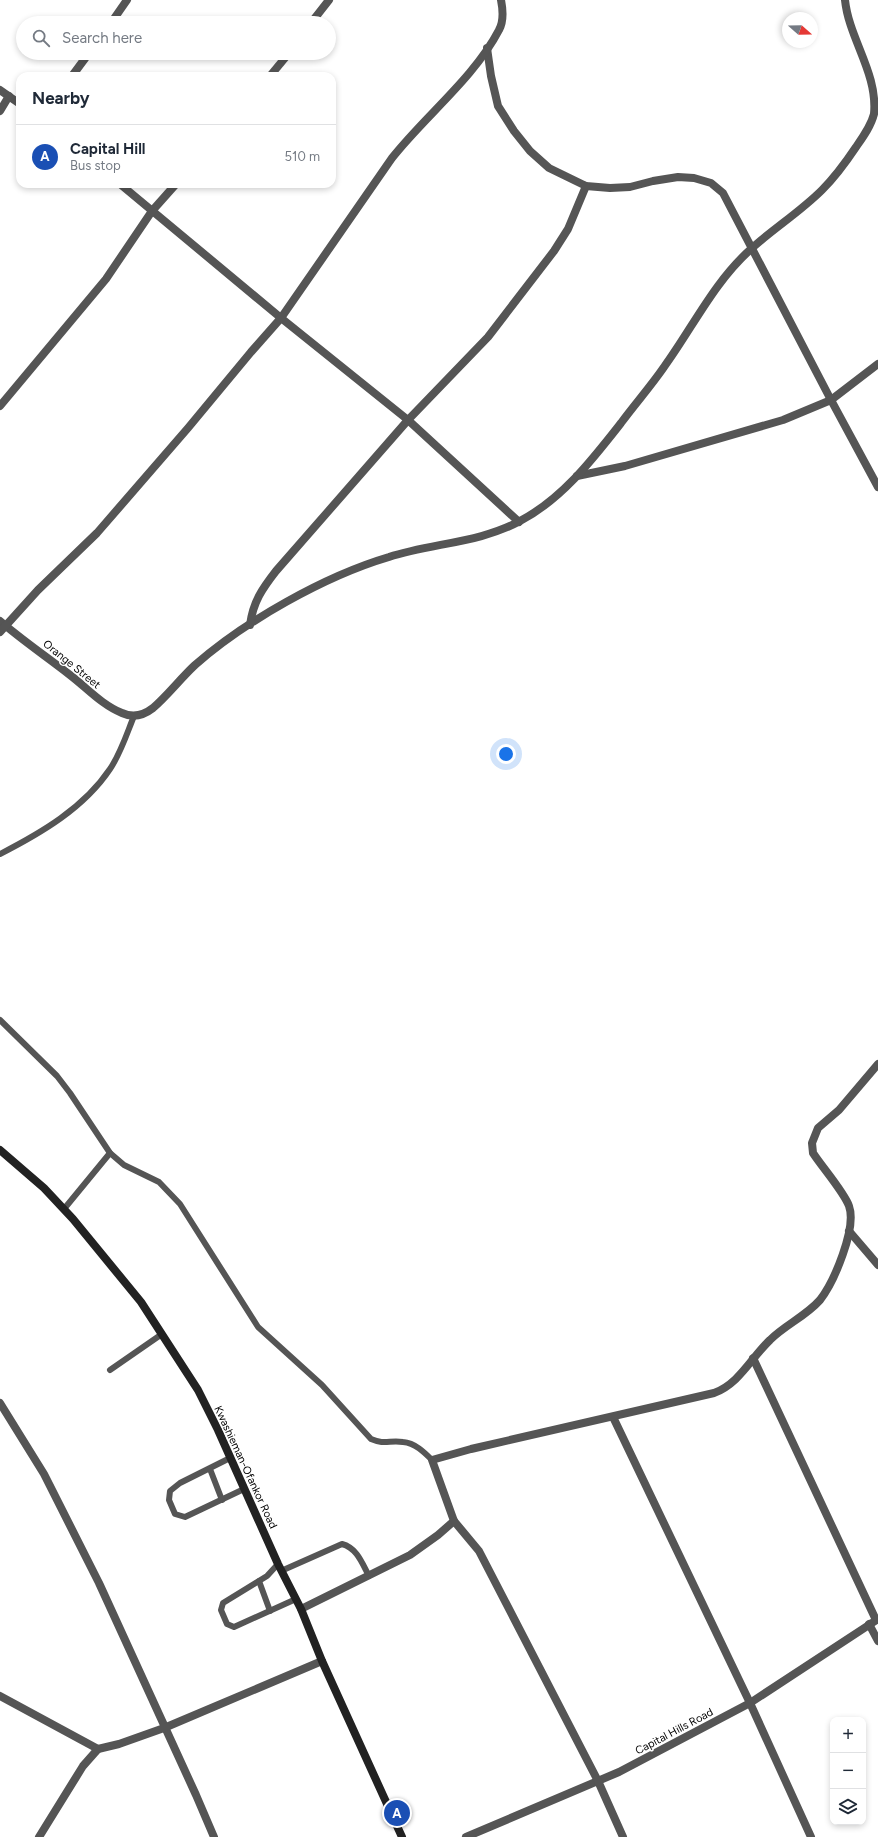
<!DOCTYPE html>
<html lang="en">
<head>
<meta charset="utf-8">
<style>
	body { margin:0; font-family:Figtree,sans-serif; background:#f2f2f3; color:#1f2937 }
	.controls { position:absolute; right:12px; bottom:12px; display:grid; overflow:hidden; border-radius:8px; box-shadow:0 2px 6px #0003 }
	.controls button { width:36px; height:36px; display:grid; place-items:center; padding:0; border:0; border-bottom:1px solid #e0e1e3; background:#fff; color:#1f2937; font:20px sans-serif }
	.compass { position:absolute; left:782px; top:12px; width:36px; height:36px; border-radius:50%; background:#fff; box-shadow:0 2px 6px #0003; rotate:110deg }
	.you { position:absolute; left:506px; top:754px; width:14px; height:14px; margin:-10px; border:3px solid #fff; border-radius:50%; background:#1a73e8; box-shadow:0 0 0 6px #1a73e833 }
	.badge { display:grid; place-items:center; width:26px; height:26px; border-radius:50%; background:#0f766e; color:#fff; font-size:13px; font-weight:700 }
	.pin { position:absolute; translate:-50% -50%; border:2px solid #fff; box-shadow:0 1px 4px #0006 }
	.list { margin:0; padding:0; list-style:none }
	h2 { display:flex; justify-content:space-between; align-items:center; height:52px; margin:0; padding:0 16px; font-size:17px }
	h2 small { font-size:13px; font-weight:400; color:#747a83 }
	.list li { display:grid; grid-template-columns:26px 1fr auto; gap:12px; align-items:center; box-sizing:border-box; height:64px; padding:0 16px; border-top:1px solid #e0e1e3 }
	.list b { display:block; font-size:15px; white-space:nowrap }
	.list p { margin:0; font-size:13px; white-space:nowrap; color:#747a83 }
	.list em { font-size:13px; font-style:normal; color:#747a83 }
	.icon { flex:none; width:22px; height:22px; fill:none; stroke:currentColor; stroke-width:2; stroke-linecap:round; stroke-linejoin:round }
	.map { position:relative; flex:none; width:878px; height:1837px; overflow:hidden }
	.search { position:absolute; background:#fff; box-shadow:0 2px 6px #0003; left:16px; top:16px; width:320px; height:44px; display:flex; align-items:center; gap:10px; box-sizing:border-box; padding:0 14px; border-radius:22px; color:#747a83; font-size:15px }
	.panel { position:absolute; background:#fff; box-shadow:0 2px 6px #0003; left:16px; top:72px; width:320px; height:116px; border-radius:12px }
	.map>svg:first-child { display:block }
</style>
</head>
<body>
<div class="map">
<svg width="878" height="1837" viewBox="0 0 878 1837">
	<rect width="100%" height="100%" fill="#fff"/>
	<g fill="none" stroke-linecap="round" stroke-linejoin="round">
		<g stroke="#555" stroke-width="6">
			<path d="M0,854C41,833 84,808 110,769C121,753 127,733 134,716"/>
			<path d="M0,1020L57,1076L70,1093L110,1153L124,1165L159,1182L180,1204L258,1327L322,1385L371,1439C385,1445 389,1440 403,1442C415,1443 424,1452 432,1460"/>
			<polyline points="64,1209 110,1153"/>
			<polyline points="110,1370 162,1334"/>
			<polyline points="230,1458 180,1483 170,1491 169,1500 175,1514 185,1517 244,1489"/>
			<polyline points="210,1469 222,1500"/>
			<polyline points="278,1564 267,1576 223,1603 221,1610 227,1624 234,1627 296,1599"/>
			<path d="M281,1571L342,1544C357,1548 362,1563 369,1576"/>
			<polyline points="259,1581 270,1611"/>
		</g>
		<g stroke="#555" stroke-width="8">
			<polyline points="111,23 127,0"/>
			<polyline points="311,23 329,0"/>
			<polyline points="487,48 491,76 498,106 514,131 530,151 549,168 586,186 610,188 630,187 653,181 678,177 694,178 711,183 723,193 831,400 878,487"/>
			<polyline points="72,76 89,53"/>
			<polyline points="270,76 289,53"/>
			<polyline points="0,90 20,104"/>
			<polyline points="0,111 9,96"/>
			<polyline points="120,184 281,318 408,420 519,522"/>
			<polyline points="0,406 106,279 152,211 176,184"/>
			<polyline points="577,476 625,466 783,420 831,400 878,364"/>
			<path d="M0,621C22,640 47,657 70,675C87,688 102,705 122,713C133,718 144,715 153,708C168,695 180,679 195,665C245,621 325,576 389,557C432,543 480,543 520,521C562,499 592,460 621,423C635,404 651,386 664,367C693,327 714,282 751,249C774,228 800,212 822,190C835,177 846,162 856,147C863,137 871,126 874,114C878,73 849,39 845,0"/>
			<path d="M250,625C253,602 262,589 276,571L408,420L488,337L554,251L568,229L586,186"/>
			<path d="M0,632L38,590L97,533L188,428L251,352L281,318L392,158C425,116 474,78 499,30C504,21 503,10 501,0"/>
			<polyline points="849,1231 878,1265"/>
			<polyline points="753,1358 876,1620"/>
			<polyline points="0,1403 44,1474 99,1583 196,1795 214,1837"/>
			<polyline points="613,1417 750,1703 811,1837"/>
			<polyline points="301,1609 410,1555 438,1535 454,1521"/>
			<polyline points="869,1624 878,1641"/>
			<polyline points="0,1696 98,1749"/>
			<polyline points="39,1837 83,1766 98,1749 119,1744 164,1728 322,1661"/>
			<polyline points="466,1837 619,1772 750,1703 878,1619"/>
			<path d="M623,1837L598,1781L479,1551L454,1521L432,1460L471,1449L714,1393C739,1384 751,1358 770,1340C785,1325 806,1316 820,1300C834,1282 857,1228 849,1206C844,1192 822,1167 813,1153L812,1143L818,1128L839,1110L878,1064"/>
		</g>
		<polyline stroke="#222" stroke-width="8" points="0,1150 44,1188 73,1219 141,1302 198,1390 218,1430 278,1564 301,1609 322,1661 402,1837"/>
	</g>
	<g text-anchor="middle" stroke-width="3" stroke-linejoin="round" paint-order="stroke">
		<g font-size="11" fill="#000" stroke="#fff">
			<text transform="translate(72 664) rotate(39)" y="4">Orange Street</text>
			<text transform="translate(246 1467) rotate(65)" y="4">Kwashieman-Ofankor Road</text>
			<text transform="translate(674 1731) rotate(-28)" y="4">Capital Hills Road</text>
		</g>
	</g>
</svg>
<div class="controls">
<button>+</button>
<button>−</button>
<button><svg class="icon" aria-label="layers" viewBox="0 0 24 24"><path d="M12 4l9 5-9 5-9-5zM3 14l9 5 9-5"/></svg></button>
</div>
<svg class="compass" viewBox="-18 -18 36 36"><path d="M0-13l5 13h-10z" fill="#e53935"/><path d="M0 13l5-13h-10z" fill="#747a83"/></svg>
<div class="you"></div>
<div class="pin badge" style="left:397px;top:1813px;background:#1a4fb4">A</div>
<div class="search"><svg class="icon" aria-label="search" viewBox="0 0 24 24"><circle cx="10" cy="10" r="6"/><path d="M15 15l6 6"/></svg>Search here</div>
<section class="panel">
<h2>Nearby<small></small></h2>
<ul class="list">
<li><span class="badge" style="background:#1a4fb4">A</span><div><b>Capital Hill</b><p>Bus stop</p></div><em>510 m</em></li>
</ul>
</section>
</div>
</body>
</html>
